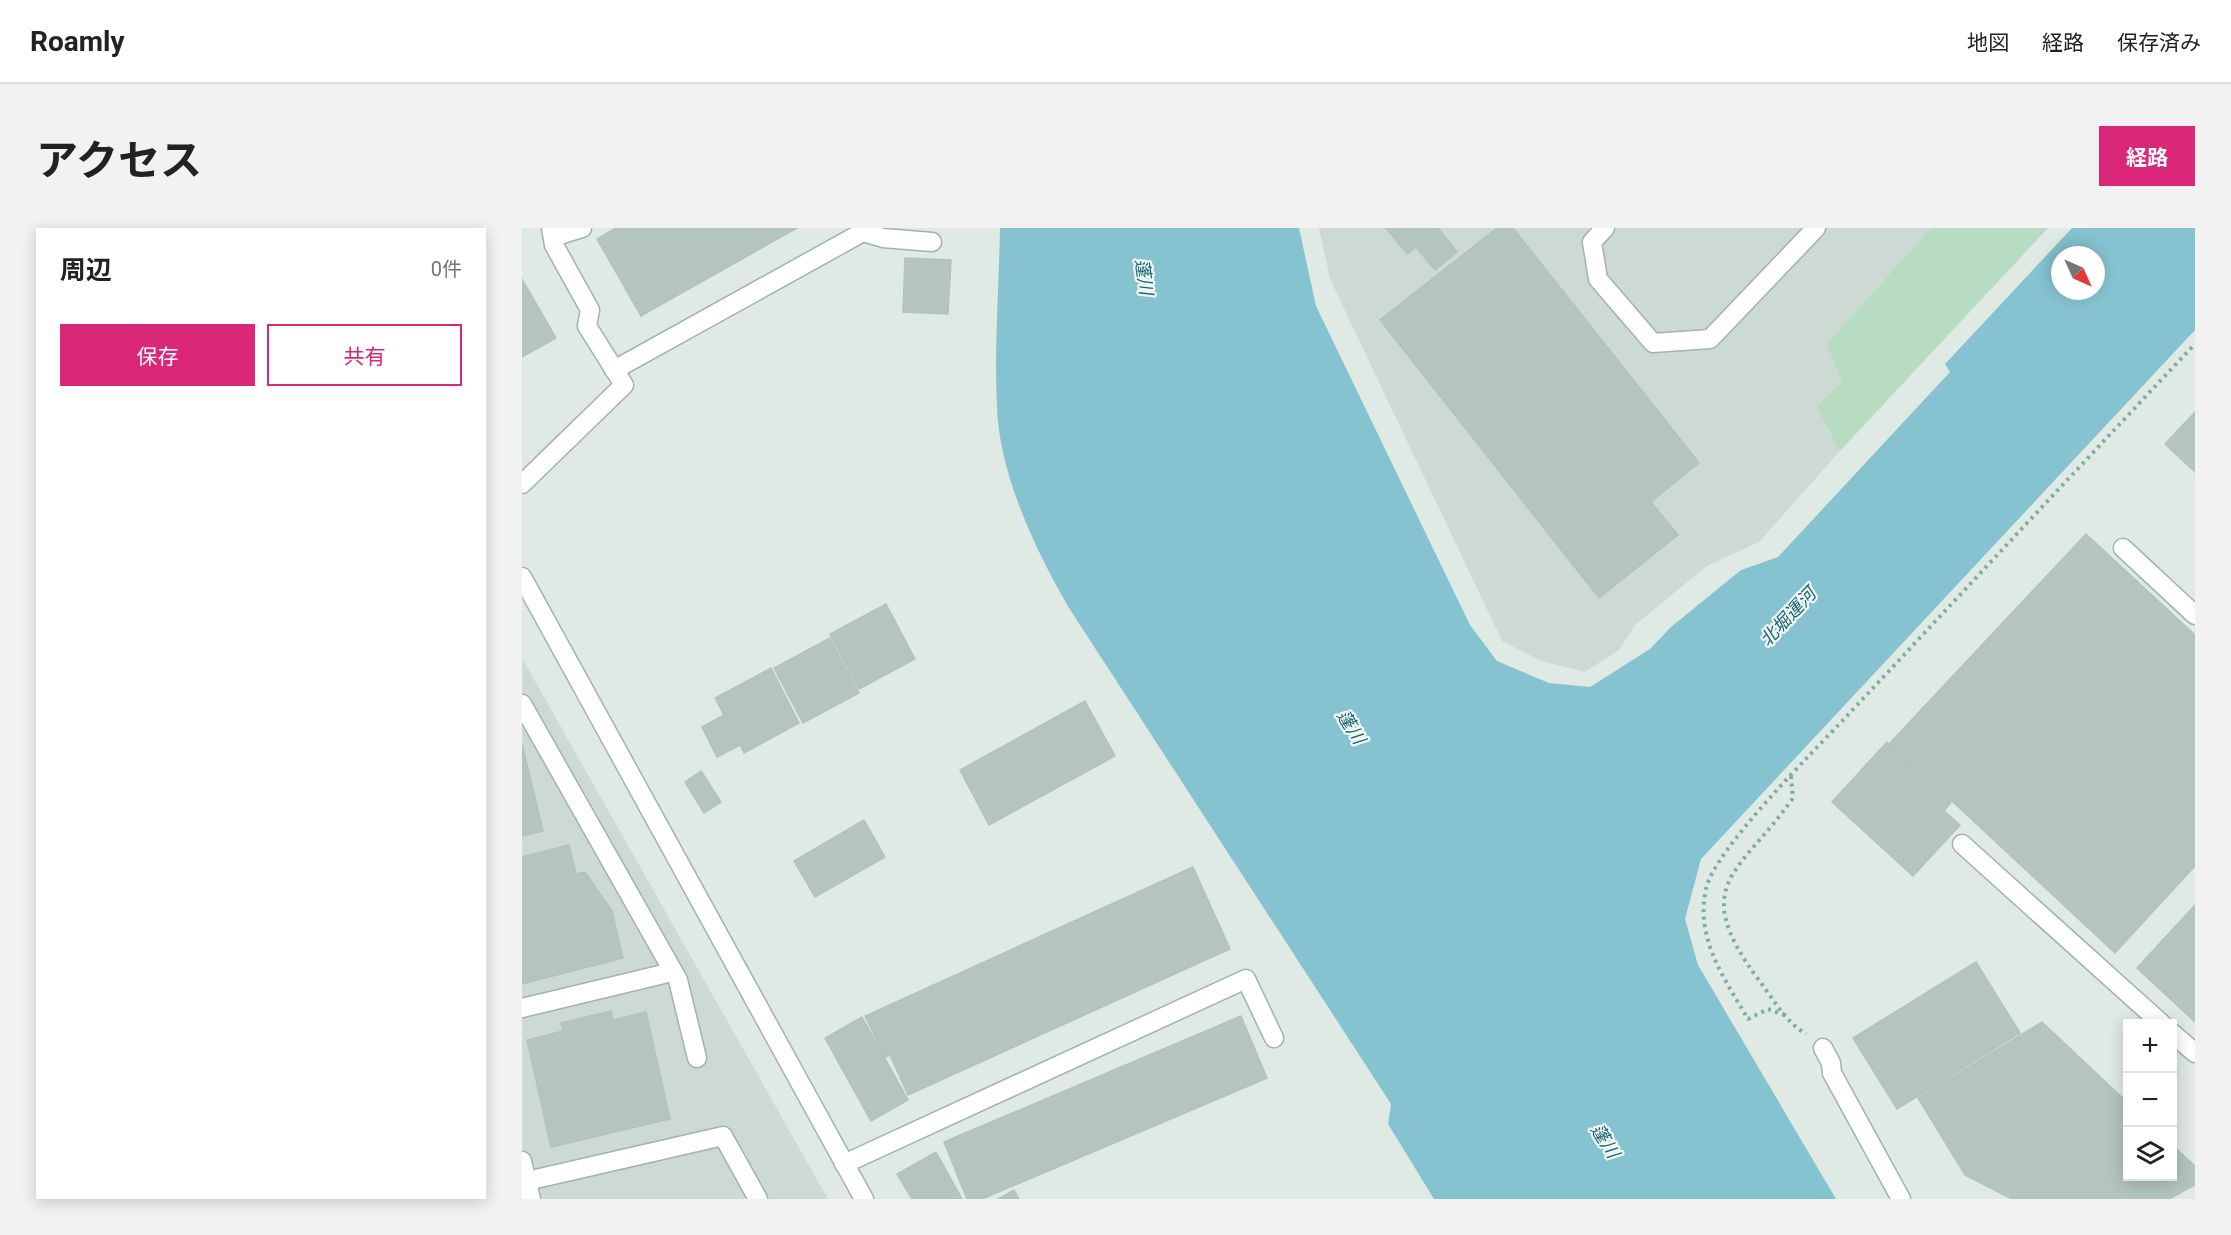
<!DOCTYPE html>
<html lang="ja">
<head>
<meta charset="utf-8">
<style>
	body { margin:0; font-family:Roboto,"Noto Sans JP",sans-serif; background:#f2f2f2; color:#222 }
	.controls { position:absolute; right:18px; bottom:18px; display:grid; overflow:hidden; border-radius:0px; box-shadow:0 3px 15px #0003 }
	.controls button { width:54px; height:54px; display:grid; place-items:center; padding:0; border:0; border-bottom:2px solid #e0e0e0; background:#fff; color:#222; font:30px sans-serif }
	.compass { position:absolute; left:1529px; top:18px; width:54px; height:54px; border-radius:50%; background:#fff; box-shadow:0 3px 15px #0003; rotate:135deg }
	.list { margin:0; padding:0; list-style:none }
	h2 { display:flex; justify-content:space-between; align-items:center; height:78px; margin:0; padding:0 24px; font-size:26px }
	h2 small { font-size:20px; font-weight:400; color:#767676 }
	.actions { display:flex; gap:12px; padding:18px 24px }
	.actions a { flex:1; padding:14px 0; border:2px solid #db2777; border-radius:0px; text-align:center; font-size:21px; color:#db2777 }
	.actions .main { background:#db2777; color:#fff }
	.icon { flex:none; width:33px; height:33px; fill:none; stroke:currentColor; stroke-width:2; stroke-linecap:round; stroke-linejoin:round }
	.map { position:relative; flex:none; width:1673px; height:971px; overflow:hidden; border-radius:0px }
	header { display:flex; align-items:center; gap:36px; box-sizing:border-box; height:84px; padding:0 30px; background:#fff; border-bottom:2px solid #e0e0e0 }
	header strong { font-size:28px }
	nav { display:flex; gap:33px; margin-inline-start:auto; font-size:21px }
	.intro { display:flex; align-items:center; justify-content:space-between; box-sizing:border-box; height:144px; padding:0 36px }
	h1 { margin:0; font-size:42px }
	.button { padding:15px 27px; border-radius:0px; background:#db2777; color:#fff; font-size:21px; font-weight:700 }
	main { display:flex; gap:36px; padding:0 36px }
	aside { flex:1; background:#fff; border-radius:0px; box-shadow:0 3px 15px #0003 }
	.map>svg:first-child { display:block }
</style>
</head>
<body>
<header>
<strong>Roamly</strong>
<nav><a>地図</a><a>経路</a><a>保存済み</a></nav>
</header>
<div class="intro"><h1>アクセス</h1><a class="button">経路</a></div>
<main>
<aside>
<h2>周辺<small>0件</small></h2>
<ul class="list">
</ul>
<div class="actions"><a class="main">保存</a><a>共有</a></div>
</aside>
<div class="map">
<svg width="1673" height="971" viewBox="0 0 1673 971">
	<rect width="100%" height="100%" fill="#dfeae5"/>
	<g fill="#cddad4">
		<polygon points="797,0 1409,0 1304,116 1320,154 1294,179 1318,223 1237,314 1185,338 1113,397 1097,422 1063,444 1019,433 980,413 808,51"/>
		<polygon points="0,430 306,971 0,971"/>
	</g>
	<polygon fill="#b7dcc1" points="1409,0 1526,0 1318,223 1294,179 1320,154 1304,116"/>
	<path fill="#86c3d0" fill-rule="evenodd" d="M478,0H777L794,78L948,397L975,433L1027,455L1068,459L1128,421L1149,399L1219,342L1256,329L1428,144L1423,136L1550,0H1673V102L1179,631L1163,691L1176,737L1314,971H912L866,896L869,876L547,380C514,323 477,246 475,179C472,120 477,59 478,0ZM1538,27H1574V63H1538Z"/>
	<g fill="#b4c5be" stroke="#b1c3bc" stroke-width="1.5">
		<polygon points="94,0 275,0 119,88 75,11"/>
		<polygon points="864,0 916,0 935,24 913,42 894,19 885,26"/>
		<polygon points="975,0 991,0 1177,235 1129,274 1156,307 1077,370 858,92"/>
		<polygon points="383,30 429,32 426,86 381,84"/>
		<polygon points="0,51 34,110 0,129"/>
		<polygon points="1673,184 1673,244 1643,216"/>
		<polygon points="1564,306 1673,407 1673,638 1593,725 1368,515"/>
		<polygon points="364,376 393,431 337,461 308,406"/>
		<polygon points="308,410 337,465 281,495 252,440"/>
		<polygon points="249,440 277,495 222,525 218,517 195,529 180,499 202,487 193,470"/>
		<polygon points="563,473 593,528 467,597 438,542"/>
		<polygon points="1365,514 1429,574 1422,583 1438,597 1391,648 1310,574"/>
		<polygon points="0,516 21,603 0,608"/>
		<polygon points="179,543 199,574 182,585 163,554"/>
		<polygon points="342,592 363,629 293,669 272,633"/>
		<polygon points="47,617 54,646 63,644 90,683 101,730 0,756 0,629"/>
		<polygon points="671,639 708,721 386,867 368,827 363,829 343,788"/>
		<polygon points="1673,677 1673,794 1615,740"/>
		<polygon points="1454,734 1498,805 1375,881 1331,810"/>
		<polygon points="89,783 91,792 124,784 148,891 29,919 5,812 41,803 39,795"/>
		<polygon points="719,788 745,850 460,971 445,971 422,914"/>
		<polygon points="340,789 386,872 349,893 303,810"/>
		<polygon points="1520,794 1606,875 1606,948 1650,948 1650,917 1673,938 1673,957 1647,971 1490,971 1443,947 1396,870"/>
		<polygon points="414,924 440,971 390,971 375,946"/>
		<polygon points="492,962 497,971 476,971"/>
	</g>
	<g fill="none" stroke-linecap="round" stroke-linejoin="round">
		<g stroke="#a2b2ac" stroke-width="21">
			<g id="minor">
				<polyline points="1083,0 1070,14 1076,51 1131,115 1188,111 1294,0"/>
				<polyline points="31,9 60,0"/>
				<polyline points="92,142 341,4 361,10 410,14"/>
				<polyline points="0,256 102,157 65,98 68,82 32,17 29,0"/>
				<polyline points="1601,320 1673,387"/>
				<polyline points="0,349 342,971"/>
				<polyline points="0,476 156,752 175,830"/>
				<polyline points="1440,616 1640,796"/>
				<polyline points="0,780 150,744"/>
				<polyline points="1650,805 1673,825"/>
				<polyline points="1301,820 1309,835 1310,845 1379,971"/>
				<polyline points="0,933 9,971"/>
				<polyline points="322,936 724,751 752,810"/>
				<polyline points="5,953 201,908 236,971"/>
			</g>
		</g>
		<g stroke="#7faea0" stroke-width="4" stroke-dasharray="3 4.5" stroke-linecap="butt">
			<path d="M1269,548L1271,570C1219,645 1165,655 1236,751C1251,770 1263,794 1284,806"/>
			<path d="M1263,787L1246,781L1226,791C1202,750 1173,710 1184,661C1192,622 1292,523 1323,490C1440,365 1556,240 1673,116"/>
		</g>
		<use href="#minor" stroke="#fff" stroke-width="18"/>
	</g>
	<g text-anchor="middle" stroke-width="4.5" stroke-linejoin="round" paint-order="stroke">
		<g font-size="18" font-style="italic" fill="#1b6475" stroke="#eff7f3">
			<text transform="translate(622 49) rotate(82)" y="6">蓬川</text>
			<text transform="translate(1266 389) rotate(-47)" y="6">北堀運河</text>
			<text transform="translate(829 499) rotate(58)" y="6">蓬川</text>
			<text transform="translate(1083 913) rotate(58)" y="6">蓬川</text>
		</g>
	</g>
</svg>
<div class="controls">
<button>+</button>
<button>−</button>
<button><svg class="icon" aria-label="layers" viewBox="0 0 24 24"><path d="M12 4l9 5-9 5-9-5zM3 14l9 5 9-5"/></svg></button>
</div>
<svg class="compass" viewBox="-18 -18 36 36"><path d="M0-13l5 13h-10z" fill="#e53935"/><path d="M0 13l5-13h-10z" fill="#767676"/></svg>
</div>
</main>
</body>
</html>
